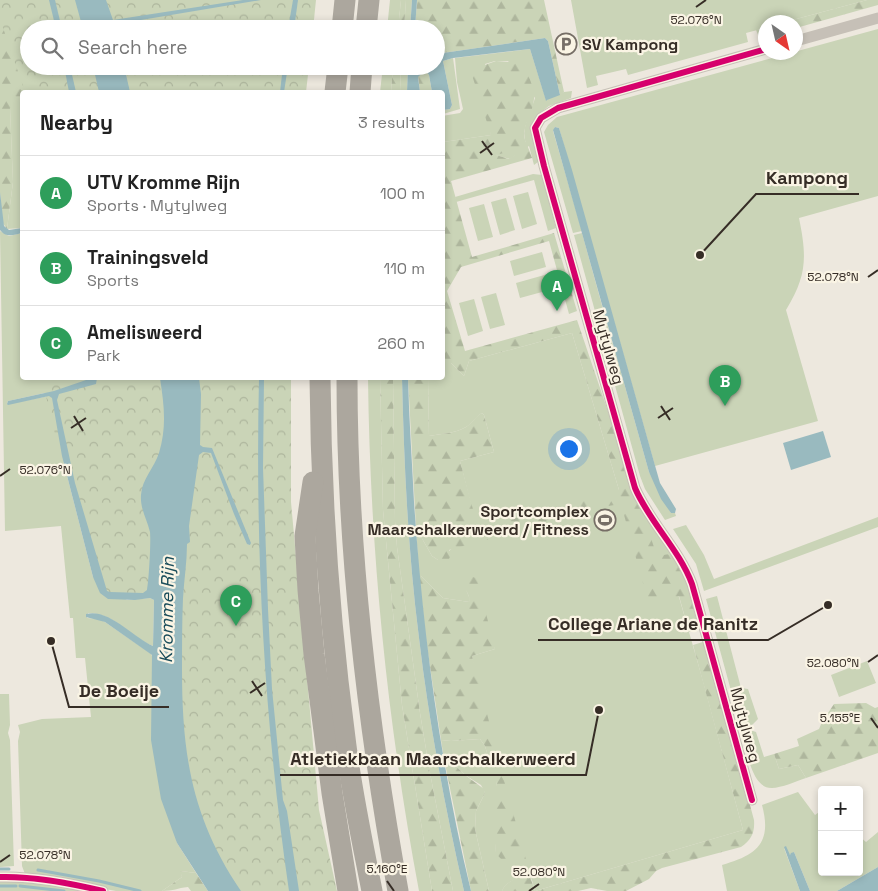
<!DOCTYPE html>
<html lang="en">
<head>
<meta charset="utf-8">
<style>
	body { margin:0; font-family:"Space Grotesk",sans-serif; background:#f2f2f2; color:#222 }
	.controls { position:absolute; right:15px; bottom:15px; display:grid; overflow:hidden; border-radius:5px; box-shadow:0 2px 8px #0003 }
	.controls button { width:45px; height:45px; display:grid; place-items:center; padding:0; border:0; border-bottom:1px solid #e0e0e0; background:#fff; color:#222; font:25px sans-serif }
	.compass { position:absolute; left:758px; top:15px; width:45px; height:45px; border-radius:50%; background:#fff; box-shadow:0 2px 8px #0003; rotate:146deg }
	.you { position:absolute; left:568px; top:448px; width:18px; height:18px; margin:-12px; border:4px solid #fff; border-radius:50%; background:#1a73e8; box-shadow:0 0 0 8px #1a73e833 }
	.badge { display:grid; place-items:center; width:32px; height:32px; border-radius:50%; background:#db2777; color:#fff; font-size:16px; font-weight:700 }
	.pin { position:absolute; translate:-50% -41px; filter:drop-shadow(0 1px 2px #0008) }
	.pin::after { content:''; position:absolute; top:26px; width:18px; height:15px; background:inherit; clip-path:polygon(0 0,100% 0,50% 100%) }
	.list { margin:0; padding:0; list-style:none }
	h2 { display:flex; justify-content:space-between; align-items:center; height:65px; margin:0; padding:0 20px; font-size:21px }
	h2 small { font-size:16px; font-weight:400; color:#767676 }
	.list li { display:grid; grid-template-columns:32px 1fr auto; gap:15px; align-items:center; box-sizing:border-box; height:75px; padding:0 20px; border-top:1px solid #e0e0e0 }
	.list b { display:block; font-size:19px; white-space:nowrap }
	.list p { margin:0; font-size:16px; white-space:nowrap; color:#767676 }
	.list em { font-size:16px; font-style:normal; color:#767676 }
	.icon { flex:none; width:28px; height:28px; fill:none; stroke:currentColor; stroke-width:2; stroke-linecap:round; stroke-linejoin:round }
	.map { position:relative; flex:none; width:878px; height:891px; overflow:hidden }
	.search { position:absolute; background:#fff; box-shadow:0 2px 8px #0003; left:20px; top:20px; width:425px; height:55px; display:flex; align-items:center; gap:12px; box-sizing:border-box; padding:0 18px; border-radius:28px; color:#767676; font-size:19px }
	.panel { position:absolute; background:#fff; box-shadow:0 2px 8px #0003; left:20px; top:90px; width:425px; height:290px; border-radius:5px }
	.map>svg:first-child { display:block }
</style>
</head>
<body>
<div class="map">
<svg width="878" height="891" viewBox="0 0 878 891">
	<defs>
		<pattern id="forest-firs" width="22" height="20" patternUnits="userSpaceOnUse" patternTransform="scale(1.25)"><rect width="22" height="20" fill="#cad4b7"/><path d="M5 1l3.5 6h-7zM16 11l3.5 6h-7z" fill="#aeb69d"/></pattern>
		<pattern id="park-crowns" width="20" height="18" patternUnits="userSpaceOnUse" patternTransform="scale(1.25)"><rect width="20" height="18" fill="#cad4b7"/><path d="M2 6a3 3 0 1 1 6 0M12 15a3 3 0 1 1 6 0" fill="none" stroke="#aeb69d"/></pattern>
	</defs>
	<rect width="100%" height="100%" fill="#ede8de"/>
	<g fill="#cad4b7" fill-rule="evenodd">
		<polygon points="390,0 401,0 398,29 387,29"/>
		<polygon points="406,0 412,0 410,29 404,29"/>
		<polygon points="571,0 867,0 785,22 766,22 765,28 746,33 748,42 628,75 626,69 596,76 598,85 587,88"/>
		<path d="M878,29V196L799,218C807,257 807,276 786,310L818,421L655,466L559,128L555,127L553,131L582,231L573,233L544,132L548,125L557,117Z"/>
		<path d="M530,49L546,100L564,92L572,91L571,98L549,106L540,113L538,162L534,165L529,146L510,159L495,155L526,143C520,129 531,112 535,98L508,61H495L485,64L491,135L443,142L442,116L460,113L463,109L457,82L455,58Z"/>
		<polygon points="453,58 460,109 443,114 442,110 450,109 452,105 443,61"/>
		<polygon points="383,66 393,66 391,92 380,92"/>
		<polygon points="401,66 408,66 407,92 400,92"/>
		<polygon points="10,108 22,108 22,228 7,229 13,182"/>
		<polygon points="533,174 542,175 556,228 548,231 534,180 456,202 455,197"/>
		<polygon points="528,192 537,224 522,229 513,196"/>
		<polygon points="506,198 515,230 500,235 491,202"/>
		<polygon points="484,204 493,237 478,241 469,208"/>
		<path d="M0,231L9,236L22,233V378H89L54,391L8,401L7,404L49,396L62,456L93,577L127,600L150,598L154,600L153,646C130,637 115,613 88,613L87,618L99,619L105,622L150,653L153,657L177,843L196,873L181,871L182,877L162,891H116L25,874L22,866L18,741L20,732L18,725L42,719L91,717L85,658H76L73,618H70L61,526L5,531Z"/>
		<polygon points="582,233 614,349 606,351 574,235"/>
		<polygon points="542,252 546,267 514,276 510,261"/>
		<polygon points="548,274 553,289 520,298 516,283"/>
		<polygon points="496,293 505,325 490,329 481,297"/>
		<polygon points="474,299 483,331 468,336 459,303"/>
		<path d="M572,333L619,490L633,492L676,553L667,555L703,681L743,830L535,891L531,877C519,879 507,879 502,891H489L475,829L476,811L485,793L481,785L465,775L450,760L444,759L441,740L451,741L480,739L485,746L490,763L472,656L495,649L466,590L470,599L469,602L443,598L421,576H419L416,528L432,556L438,560L477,528L460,461L494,452L484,415L482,413C475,417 473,423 466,427C456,433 441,434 429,436L428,378H442L443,363H451L464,376L469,361ZM497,781L496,853L494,815Z"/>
		<polygon points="615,351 649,472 671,513 675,513 676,516 665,520 645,489 640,476 606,353"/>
		<path d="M368,378H380L383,510L402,705L432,891H419C387,721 370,550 368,378Z"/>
		<path d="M393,378H402C404,464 408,552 419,638C429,723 445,808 464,891H453L430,773L420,713L397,547L395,521Z"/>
		<polygon points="878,517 878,527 704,591 696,564 673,529 686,525 704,555 714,579"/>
		<polygon points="717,596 741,688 748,689 758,719 752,725 746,724 739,720 706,599"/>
		<polygon points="867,661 876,683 839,697 831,675"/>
		<polygon points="0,694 9,694 10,725 8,733 10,740 14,866 0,867"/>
		<path d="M750,730L756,732L764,757L774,754L779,769L798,765L806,778C797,781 781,788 772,788C751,789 746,747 742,732Z"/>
		<path d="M798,792L815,815L822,810V872H859V836L866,842L878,832V867L837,891H810L794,852L790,855L784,848L800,891H727L722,865C758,855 772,842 762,805Z"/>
		<polygon points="0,880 32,881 89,891 0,891"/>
	</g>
	<g fill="url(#forest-firs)" fill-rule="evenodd">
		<polygon points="0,0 29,29 28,85 64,92 22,92 22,108 10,108 13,182 7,229 2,222 0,192"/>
		<polygon points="401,0 406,0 404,29 398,29"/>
		<polygon points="417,0 544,0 564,92 560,95 548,41 545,38 436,54 436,29 415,29"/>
		<polygon points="867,0 878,0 878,5 796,28 796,22 785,22"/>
		<polygon points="765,28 766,28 765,43 761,42 756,30"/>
		<path d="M496,61L521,63C527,70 535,89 534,99C533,112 524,123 524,136C524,139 531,153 532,158L451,181L472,257L554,233L577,311L569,314L549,241L461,267L447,291L465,351L577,320L657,556L676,553L703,628L689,632L679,596L649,605L621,504L608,506L605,494L619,490L572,333L469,361L464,376L451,363H443V142L491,135L472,75L479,67ZM526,147L516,152L515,155L509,159L496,155Z"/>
		<polygon points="393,66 401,66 400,92 391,92"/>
		<polygon points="425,70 429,75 432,92 420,92 418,76"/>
		<polygon points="380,378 393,378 395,520 397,547 420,713 430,773 453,891 432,891 402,705 383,510"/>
		<path d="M408,378H428L429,436C441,434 456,433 466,427C473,423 475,416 482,413L484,415L494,452L460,461L478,528L593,497L596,510L449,550L450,557L448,561L444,562L438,560L432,556L416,528Z"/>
		<path d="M419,576H421L443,598L469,602C471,595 464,588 467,580L473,577L477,578L495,649L472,656L499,760L490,763L485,746L480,739L451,741L441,740L426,640Z"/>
		<path d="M706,641L754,820C755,833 751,840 741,847L662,868L656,871L649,879L626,891H607L591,888L578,891H502C507,879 519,878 530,876L535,891L743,830L693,645Z"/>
		<polygon points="866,703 875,708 878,707 878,753 806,778 798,765 779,769 774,754 799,746 797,739 819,729 822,722 834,704"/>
		<polygon points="446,758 450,760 465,775 484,789 485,793 476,811 475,829 489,891 471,891 444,759"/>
		<path d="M502,773L527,863C514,866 503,864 496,853C494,832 489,790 502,773Z"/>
		<path d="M180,871L196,873L208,891H191L188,887C177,888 174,891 162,891L182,877Z"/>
	</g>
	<g fill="url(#park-crowns)">
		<polygon points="0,0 316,0 313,29 29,29 29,66 309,66 306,92 25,92 0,19"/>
		<polygon points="66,378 291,378 291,502 319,810 337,891 229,891 173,755 171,596 105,595 57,442 43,384"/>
	</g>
	<g fill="#99babf">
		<polygon points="49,0 55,0 62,29 56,29"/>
		<polygon points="75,0 106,0 113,20 243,0 261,0 117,24 115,29 83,29"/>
		<polygon points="293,0 298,0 294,29 288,29"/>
		<polygon points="412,0 417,0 415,29 410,29"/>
		<polygon points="545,38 548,41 560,95 547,100 546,101 530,49 453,58 443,61 452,105 450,109 443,110 442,92 432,92 429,75 425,70 418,77 420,92 407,92 408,66 436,66 436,54"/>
		<polygon points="64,66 70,66 76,92 69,92"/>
		<polygon points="93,66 124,66 130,92 99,92"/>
		<polygon points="283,66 288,66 284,92 280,92"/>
		<polygon points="555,127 559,128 572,170 656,469 660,483 676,509 675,513 671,513 661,499 649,472 553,130"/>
		<path d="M0,192L4,226L9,230L22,228V233C14,235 6,238 0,230Z"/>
		<path d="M89,378H97L96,384L59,394L57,400L75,483L107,591L110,592L143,593L147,590C149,579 151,542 150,532C147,519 140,509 141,495C142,479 154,468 159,453C167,426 164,405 160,378H199L201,394L200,445L203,447L212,448L251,543L250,545L247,544L234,514L211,453L203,452L199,455L189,526L190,542L187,544C187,562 184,580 183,598C182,622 182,646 182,670C182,755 192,819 241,891H208L177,843L161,799L151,740L152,655L105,622L86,617V614C109,608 134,638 153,646L154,600L150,598L135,600L108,599L100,593L93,577L62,456L52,398L49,396L8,405L7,404L8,401L54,391L86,380Z"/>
		<path d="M259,378H264L263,468L268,609L272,689L283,800L287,811L299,891H289C264,721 255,549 259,378Z"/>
		<path d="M402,378H408C409,419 412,461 414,502C423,633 440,764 471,891H464C445,808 429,723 419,638C408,552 404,464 402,378Z"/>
		<polygon points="823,431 831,457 791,470 783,443"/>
		<polygon points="786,846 790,855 791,853 794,852 810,891 800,891 784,847"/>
		<polygon points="878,867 878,891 837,891"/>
	</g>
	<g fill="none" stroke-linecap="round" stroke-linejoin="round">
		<g stroke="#99babf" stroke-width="3">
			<polyline points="0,869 9,869"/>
			<polyline points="38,870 99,881 140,891"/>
			<polyline points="0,886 16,886"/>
			<polyline points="20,886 64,891"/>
		</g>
		<g stroke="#c6c0b7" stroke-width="11">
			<polyline points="796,41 878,18"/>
			<path d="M752,800L692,584C679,549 650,523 635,488L544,166L535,128L541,118L558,108L766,49"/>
			<path d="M0,877C35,876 70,883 103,891"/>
		</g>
		<g stroke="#aca79e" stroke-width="21">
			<polyline points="342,29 345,0"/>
			<polyline points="366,29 369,0"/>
			<polyline points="335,92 338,66"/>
			<polyline points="360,92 362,66"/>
			<path d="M320,378C321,498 329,618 345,738C351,789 362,840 372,891"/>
			<path d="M347,378C347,550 367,721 398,891"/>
			<polyline points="313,482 305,536 308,590 314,654 332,793 348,891"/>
		</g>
		<g stroke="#faf4e4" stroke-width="9">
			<g id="cycleway">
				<path d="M752,800L692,584C679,549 650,523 635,488L544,166L535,128L541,118L558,108L766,49"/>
				<path d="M0,877C35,876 70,883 103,891"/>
			</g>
		</g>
		<use href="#cycleway" stroke="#d6006c" stroke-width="6"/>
	</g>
	<path fill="none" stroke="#362d26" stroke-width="2" d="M696,7L706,0M482,141L492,155M480,153L494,143M868,277L878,270M661,406L670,420M74,416L83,431M658,418L673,408M71,428L86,418M0,476L10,469M868,662L878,655M252,681L262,696M250,693L265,683M871,718L878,728M0,862L10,855M387,881L394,891M529,891L539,884"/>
	<defs>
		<g id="parking-ring" transform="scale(1.125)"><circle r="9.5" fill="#faf4e4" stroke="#766e66" stroke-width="1.5"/><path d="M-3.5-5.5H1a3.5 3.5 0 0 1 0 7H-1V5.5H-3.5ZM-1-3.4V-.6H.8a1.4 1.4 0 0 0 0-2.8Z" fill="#766e66"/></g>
		<g id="stadium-ring" transform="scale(1.125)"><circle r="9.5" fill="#faf4e4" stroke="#766e66" stroke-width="1.5"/><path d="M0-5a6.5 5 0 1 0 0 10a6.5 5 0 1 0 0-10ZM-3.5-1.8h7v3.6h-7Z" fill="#766e66"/></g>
	</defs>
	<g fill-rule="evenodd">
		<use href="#parking-ring" x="566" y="44"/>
		<use href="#stadium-ring" x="605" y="520"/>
	</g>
	<g text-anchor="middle" stroke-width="4.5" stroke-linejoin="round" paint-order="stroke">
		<g font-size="16" font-weight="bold" fill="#362d26" stroke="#faf4e4" text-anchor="start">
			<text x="582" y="50">SV Kampong</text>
			<text x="589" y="517" text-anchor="end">Sportcomplex<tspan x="589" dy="18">Maarschalkerweerd / Fitness</tspan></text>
		</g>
		<g font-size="16" fill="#362d26" stroke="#faf4e4">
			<text transform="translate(609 347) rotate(74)" y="6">Mytylweg</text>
			<text transform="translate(746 725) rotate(75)" y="6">Mytylweg</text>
		</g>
		<g font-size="18" font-style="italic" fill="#194c5a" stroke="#faf4e4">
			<text transform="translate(167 610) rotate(-89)" y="6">Kromme Rijn</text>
		</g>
	</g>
	<g font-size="12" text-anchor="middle" fill="#362d26" stroke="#faf4e4" stroke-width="4.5" stroke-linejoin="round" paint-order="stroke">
		<text x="696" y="24">52.076°N</text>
		<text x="833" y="281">52.078°N</text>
		<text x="45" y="474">52.076°N</text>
		<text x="833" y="667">52.080°N</text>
		<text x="840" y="722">5.155°E</text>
		<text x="45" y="859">52.078°N</text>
		<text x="387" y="873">5.160°E</text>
		<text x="539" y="876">52.080°N</text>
	</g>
	<path fill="none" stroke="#362d26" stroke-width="2" d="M700 255L756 194H859M828 605L768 640H538M51 641L69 707H169M599 710L586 775H280"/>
	<g fill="#362d26" stroke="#faf4e4" stroke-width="2">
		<circle cx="700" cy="255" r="5"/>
		<circle cx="828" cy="605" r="5"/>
		<circle cx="51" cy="641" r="5"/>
		<circle cx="599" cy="710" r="5"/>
	</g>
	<g font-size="18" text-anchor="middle" font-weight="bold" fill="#362d26" stroke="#faf4e4" stroke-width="4.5" stroke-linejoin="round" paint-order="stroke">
		<text x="807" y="184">Kampong</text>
		<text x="653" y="630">College Ariane de Ranitz</text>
		<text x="119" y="697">De Boeije</text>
		<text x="433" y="765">Atletiekbaan Maarschalkerweerd</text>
	</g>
</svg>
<div class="controls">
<button>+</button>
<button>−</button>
</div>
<svg class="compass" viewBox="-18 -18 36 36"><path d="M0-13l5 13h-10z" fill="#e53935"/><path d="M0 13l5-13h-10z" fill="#767676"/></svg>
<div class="you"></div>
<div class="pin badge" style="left:557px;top:311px;background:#2e9e5b">A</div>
<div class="pin badge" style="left:725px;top:406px;background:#2e9e5b">B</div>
<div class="pin badge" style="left:236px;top:626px;background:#2e9e5b">C</div>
<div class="search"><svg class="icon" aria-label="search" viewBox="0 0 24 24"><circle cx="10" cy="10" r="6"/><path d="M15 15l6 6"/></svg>Search here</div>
<section class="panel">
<h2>Nearby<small>3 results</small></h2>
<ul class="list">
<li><span class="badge" style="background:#2e9e5b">A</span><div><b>UTV Kromme Rijn</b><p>Sports · Mytylweg</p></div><em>100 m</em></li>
<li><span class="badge" style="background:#2e9e5b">B</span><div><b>Trainingsveld</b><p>Sports</p></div><em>110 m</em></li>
<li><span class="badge" style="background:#2e9e5b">C</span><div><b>Amelisweerd</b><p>Park</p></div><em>260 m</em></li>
</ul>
</section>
</div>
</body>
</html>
